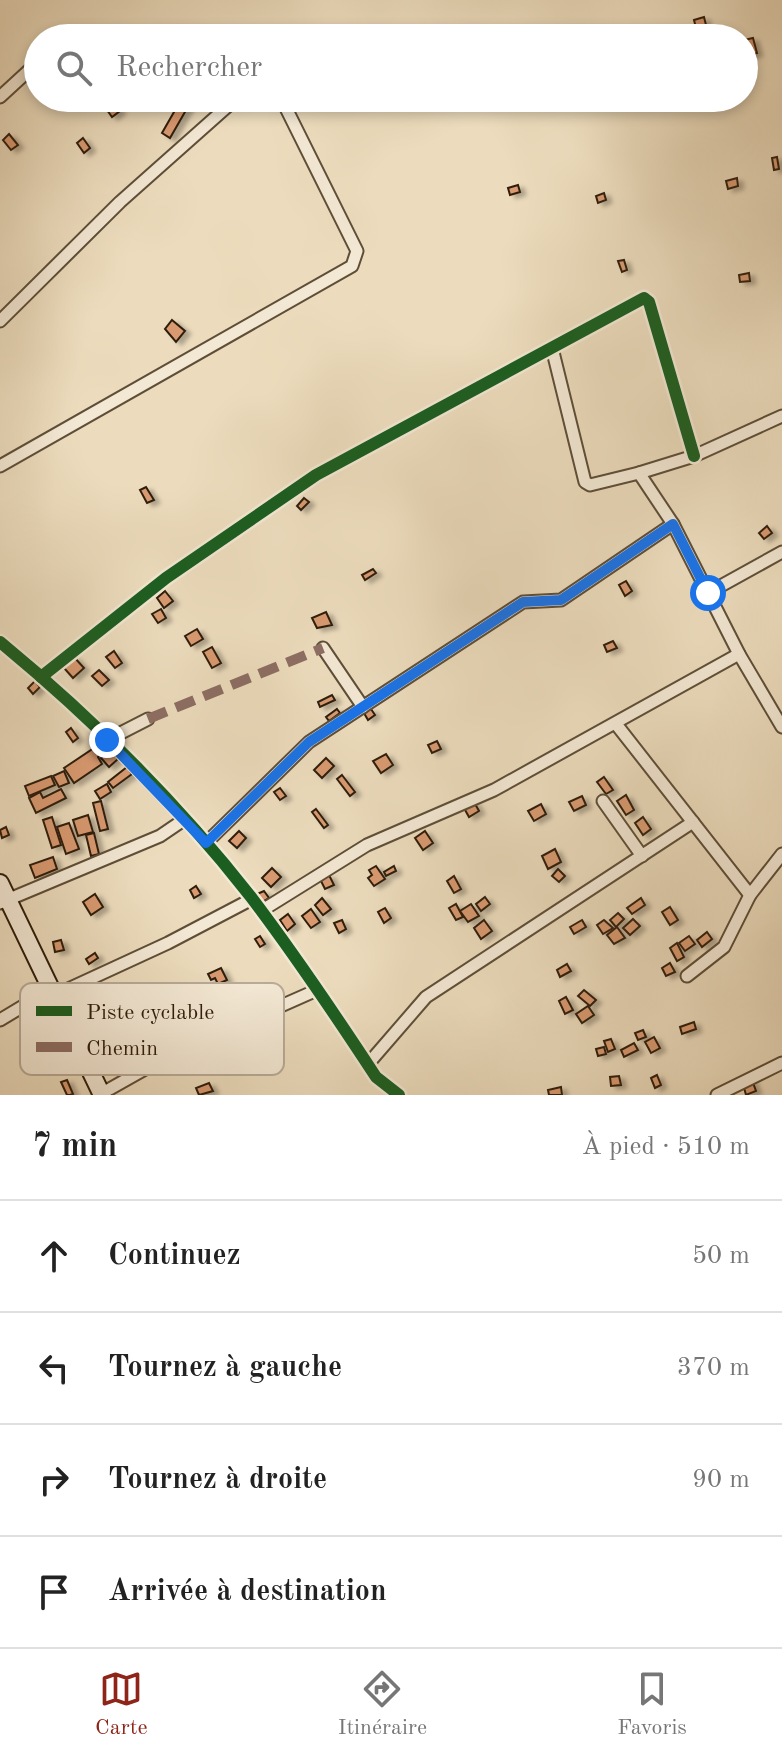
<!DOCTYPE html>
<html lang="fr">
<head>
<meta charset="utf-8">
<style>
	body { margin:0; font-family:"Old Standard TT",serif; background:#f6f6f6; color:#222 }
	.stop { position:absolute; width:24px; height:24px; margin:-18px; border:6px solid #1a73e8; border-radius:50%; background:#fff }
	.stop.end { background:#1a73e8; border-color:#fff; box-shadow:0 2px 8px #0008 }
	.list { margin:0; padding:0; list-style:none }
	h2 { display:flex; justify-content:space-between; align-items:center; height:104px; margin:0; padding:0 32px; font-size:34px }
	h2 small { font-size:26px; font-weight:400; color:#767676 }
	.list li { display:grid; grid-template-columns:52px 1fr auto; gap:24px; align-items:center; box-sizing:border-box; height:112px; padding:0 32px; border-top:2px solid #e0e0e0 }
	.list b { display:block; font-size:30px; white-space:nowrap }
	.list em { font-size:26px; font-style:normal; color:#767676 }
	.icon { flex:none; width:44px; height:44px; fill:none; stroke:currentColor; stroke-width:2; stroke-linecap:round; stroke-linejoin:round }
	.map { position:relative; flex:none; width:782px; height:1095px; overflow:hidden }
	.search { position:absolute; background:#fff; box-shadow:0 4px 12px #0003; left:24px; right:24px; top:24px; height:88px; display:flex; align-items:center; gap:20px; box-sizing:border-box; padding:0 28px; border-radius:44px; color:#767676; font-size:30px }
	.sheet { height:552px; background:#fff }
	nav { display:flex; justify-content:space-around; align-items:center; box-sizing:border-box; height:112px; border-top:2px solid #e0e0e0; background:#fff; font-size:22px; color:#767676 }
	nav a { display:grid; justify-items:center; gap:4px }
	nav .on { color:#8f2418 }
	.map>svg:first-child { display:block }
</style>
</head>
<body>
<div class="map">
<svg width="782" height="1095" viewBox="0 0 782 1095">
	<defs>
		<filter id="shadow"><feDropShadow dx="5.5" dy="3" stdDeviation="2" flood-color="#0004"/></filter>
	</defs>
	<rect width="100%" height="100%" fill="#ecdcbd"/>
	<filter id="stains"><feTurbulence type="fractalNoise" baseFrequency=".0025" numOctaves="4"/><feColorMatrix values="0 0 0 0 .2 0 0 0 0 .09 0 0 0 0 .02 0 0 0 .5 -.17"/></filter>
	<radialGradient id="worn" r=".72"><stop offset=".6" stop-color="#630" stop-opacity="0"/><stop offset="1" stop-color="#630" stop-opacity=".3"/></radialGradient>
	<g fill="#d99a71" stroke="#2f1e0b" stroke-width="2" filter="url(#shadow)">
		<polygon points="704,17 706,25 696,28 694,20"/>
		<polygon points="152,28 158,34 150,38 146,33"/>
		<polygon points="753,38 757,53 746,56 744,40"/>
		<polygon points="182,98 193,98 170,138 162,133"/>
		<polygon points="113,102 120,111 112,117 105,107"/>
		<polygon points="9,134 18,145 11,150 3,140"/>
		<polygon points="83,138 90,148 84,153 77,143"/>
		<polygon points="777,157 779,169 774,170 772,158"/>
		<polygon points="737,178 738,186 728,189 726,181"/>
		<polygon points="518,185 520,192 510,195 508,188"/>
		<polygon points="604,193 606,200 598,203 596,196"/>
		<polygon points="624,260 627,270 622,272 618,261"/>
		<polygon points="749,273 750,281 740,282 739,275"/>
		<polygon points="172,320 185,331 176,342 165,329"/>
		<polygon points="146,487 154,500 147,503 140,490"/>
		<polygon points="304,498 309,502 301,510 297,506"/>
		<polygon points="767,526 772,533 764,539 759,533"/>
		<polygon points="373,569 376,573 365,580 362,575"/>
		<polygon points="626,581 632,591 625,596 619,585"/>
		<polygon points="165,591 173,601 164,608 157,598"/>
		<polygon points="161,609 166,618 158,623 152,614"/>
		<polygon points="326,612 332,625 317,628 312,618"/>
		<polygon points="197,629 203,639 191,646 185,636"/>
		<polygon points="613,641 617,648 607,652 604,645"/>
		<polygon points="212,647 221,663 212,668 203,652"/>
		<polygon points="114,651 122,663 115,668 106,657"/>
		<polygon points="74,657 84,668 73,678 64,668"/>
		<polygon points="99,670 109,680 102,686 92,676"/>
		<polygon points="35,681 40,687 33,694 28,688"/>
		<polygon points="332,695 335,700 320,707 318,702"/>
		<polygon points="337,709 340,713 329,721 326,717"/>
		<polygon points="371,709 375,715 368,720 364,713"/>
		<polygon points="71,728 78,738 73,742 66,732"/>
		<polygon points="437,741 441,749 432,753 428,745"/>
		<polygon points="103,742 108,750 98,757 102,764 74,783 64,768"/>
		<polygon points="110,750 118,759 109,767 101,758"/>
		<polygon points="386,754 393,765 381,773 373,761"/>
		<polygon points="326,758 334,766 322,778 314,770"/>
		<polygon points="127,767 132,774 113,788 108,782"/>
		<polygon points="64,771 69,783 59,787 53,776"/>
		<polygon points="342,775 355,792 350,796 337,779"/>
		<polygon points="51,776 55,785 29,796 25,786"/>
		<polygon points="604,777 613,790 606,794 597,782"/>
		<polygon points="107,784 111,792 100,799 95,791"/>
		<polygon points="280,788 286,796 280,800 274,792"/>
		<polygon points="61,789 66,798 36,813 29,798 40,792 43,798"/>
		<polygon points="626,795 634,810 626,815 617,801"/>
		<polygon points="582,796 586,805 574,811 569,802"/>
		<polygon points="101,801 108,829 100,831 93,803"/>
		<polygon points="474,802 479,811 469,817 464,808"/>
		<polygon points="541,804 546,814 534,821 528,811"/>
		<polygon points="316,809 328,825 324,828 312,812"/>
		<polygon points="88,815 93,832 78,836 73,820"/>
		<polygon points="52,817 61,845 52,848 43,820"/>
		<polygon points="643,817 651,829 643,835 635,823"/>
		<polygon points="69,823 79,849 66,854 57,827"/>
		<polygon points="6,827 9,835 2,838 0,830"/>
		<polygon points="239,831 246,838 237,848 229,841"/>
		<polygon points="425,831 433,843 423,850 415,838"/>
		<polygon points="94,833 99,854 91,856 86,835"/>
		<polygon points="555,849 561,862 548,869 542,856"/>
		<polygon points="53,857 57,869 35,878 30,865"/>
		<polygon points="376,866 385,879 374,886 368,878 372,875 369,870"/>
		<polygon points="394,866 396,871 386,876 384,872"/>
		<polygon points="272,868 281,877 271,887 262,878"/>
		<polygon points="558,869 565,876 559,882 552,876"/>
		<polygon points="329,875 334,885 325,889 320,879"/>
		<polygon points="454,876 461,889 454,893 447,881"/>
		<polygon points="196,886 201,894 194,898 190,890"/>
		<polygon points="264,891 269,898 262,902 257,894"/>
		<polygon points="95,894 103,907 91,915 83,902"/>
		<polygon points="485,897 490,904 481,911 476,904"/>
		<polygon points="322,898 331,909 323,915 315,905"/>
		<polygon points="641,898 645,905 632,914 627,908"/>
		<polygon points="456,904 463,917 456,920 449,908"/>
		<polygon points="471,904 479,916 468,922 460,911"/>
		<polygon points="670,907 678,920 670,925 662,912"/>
		<polygon points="385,908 391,918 384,923 378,912"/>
		<polygon points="311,909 320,922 311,928 302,916"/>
		<polygon points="618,913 624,919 616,927 610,920"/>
		<polygon points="288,914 295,924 287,931 280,920"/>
		<polygon points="633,919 640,926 630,935 623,928"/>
		<polygon points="342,920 346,929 339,933 334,923"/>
		<polygon points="484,920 492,931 481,939 474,928"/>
		<polygon points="582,920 586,927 574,934 570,927"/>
		<polygon points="604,920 613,928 603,934 597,925"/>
		<polygon points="617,927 625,938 614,944 607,935"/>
		<polygon points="707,932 712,939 702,947 697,940"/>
		<polygon points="260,936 265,944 260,947 255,939"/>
		<polygon points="689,936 695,944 685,951 679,943"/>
		<polygon points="61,940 64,950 55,952 53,942"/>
		<polygon points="677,943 684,957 677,961 670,948"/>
		<polygon points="95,953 98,958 89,964 86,959"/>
		<polygon points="670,963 675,972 666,976 662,968"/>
		<polygon points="567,964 571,971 560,977 557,970"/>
		<polygon points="221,968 227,980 218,984 215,978 211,980 208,974"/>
		<polygon points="584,990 596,1000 590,1006 578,996"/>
		<polygon points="566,997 573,1010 565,1014 559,1001"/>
		<polygon points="588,1006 594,1015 582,1023 576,1014"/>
		<polygon points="694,1022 696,1029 682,1034 680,1027"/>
		<polygon points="643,1030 646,1037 638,1040 635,1033"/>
		<polygon points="654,1037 660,1048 651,1053 645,1042"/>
		<polygon points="611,1039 615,1049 608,1052 604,1041"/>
		<polygon points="634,1043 638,1050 624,1057 621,1050"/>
		<polygon points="604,1047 606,1054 598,1056 596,1049"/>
		<polygon points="657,1075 661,1085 655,1088 651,1078"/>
		<polygon points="619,1076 621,1085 611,1086 610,1077"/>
		<polygon points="67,1080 73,1094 70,1095 67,1095 61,1082"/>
		<polygon points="752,1080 756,1091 746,1095 743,1084"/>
		<polygon points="209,1083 213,1091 199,1095 196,1088"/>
		<polygon points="561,1087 562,1095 549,1095 548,1090"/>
	</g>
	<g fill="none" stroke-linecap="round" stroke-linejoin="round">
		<g stroke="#5e4e38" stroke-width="15">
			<g id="street">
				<polyline points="0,97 38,62"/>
				<polyline points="0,321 120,202 237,98"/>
				<polyline points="552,348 585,482 590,485 639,473 694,456 782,416"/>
				<polyline points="0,466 352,266 357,251 281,98"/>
				<polyline points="639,473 673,524 739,654 782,727"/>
				<polyline points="708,593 782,552"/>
				<path d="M0,642C91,717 178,804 251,897C295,955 336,1016 376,1077L399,1095"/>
				<polyline points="323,648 363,707"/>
				<polyline points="41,677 166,578 316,475 644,298 649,302 694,456"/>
				<polyline points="616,724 750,895"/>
				<polyline points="107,740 148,719"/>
				<polyline points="603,801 642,856"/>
				<polyline points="206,843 309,742 523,602 561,600 673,524"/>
				<polyline points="0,903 160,836 185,819"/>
				<polyline points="261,911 367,845 494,790 739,654"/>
				<polyline points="687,976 724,947 750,895 782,854"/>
				<polyline points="53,996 168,943 252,899"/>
				<polyline points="0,1020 50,990"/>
				<polyline points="368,1064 426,997 693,822"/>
				<polyline points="99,1095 170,1055 317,990"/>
				<polyline points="717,1095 782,1063"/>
			</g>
		</g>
		<g stroke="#2f1e0b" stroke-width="20">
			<polyline id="secondary" points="0,883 102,1095"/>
		</g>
		<use href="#street" stroke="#f3e8d4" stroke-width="11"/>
		<use href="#secondary" stroke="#f3e8d4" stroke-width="16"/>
		<polyline stroke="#8d6e63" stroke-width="10" stroke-dasharray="20 10" stroke-linecap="butt" points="148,719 323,648"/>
		<g stroke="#f3e8d4" stroke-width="17">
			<g id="cycleway">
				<path d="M0,642C91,717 178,804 251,897C295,955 336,1016 376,1077L399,1095"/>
				<polyline points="41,677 166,578 316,475 644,298 649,302 694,456"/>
			</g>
		</g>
		<use href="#cycleway" stroke="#1b5e20" stroke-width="12"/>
	</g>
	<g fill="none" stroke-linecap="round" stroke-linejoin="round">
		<polyline stroke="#1a73e8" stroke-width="10" points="107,740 206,843 309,742 523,602 561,600 673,524 708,593"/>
	</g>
	<rect x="20" y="983" width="264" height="92" rx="12" fill="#f3e8d4" stroke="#b8ab98" stroke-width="2"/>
	<rect x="36" y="1006" width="36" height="10" fill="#1b5e20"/>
	<rect x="36" y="1042" width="36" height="10" fill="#8d6e63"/>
	<g font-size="22" fill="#2f1e0b">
		<text x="86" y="1019">Piste cyclable</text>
		<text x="86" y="1055">Chemin</text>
	</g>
	<rect width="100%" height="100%" filter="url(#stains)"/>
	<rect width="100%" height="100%" fill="url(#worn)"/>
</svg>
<div class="stop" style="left:708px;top:593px"></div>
<div class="stop end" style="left:107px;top:740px"></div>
<div class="search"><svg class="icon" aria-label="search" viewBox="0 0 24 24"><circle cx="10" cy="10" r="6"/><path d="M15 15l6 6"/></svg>Rechercher</div>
</div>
<section class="sheet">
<h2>7 min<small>À pied · 510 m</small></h2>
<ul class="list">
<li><svg class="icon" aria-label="ahead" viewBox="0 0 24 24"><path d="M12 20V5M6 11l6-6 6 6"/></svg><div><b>Continuez</b></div><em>50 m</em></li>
<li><svg class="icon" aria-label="left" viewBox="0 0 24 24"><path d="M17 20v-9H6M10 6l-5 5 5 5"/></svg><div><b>Tournez à gauche</b></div><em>370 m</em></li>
<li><svg class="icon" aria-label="right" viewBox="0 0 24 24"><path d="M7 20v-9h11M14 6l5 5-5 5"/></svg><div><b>Tournez à droite</b></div><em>90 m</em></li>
<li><svg class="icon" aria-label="arrive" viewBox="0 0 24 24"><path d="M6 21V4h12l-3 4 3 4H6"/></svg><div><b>Arrivée à destination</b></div></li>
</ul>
</section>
<nav>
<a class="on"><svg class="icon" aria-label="map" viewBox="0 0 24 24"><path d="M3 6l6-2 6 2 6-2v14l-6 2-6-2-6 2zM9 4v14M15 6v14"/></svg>Carte</a>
<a><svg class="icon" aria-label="directions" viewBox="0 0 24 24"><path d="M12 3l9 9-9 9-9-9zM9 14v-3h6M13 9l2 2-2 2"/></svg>Itinéraire</a>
<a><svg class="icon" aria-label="saved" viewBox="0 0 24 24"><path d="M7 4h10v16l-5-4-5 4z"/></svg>Favoris</a>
</nav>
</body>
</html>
